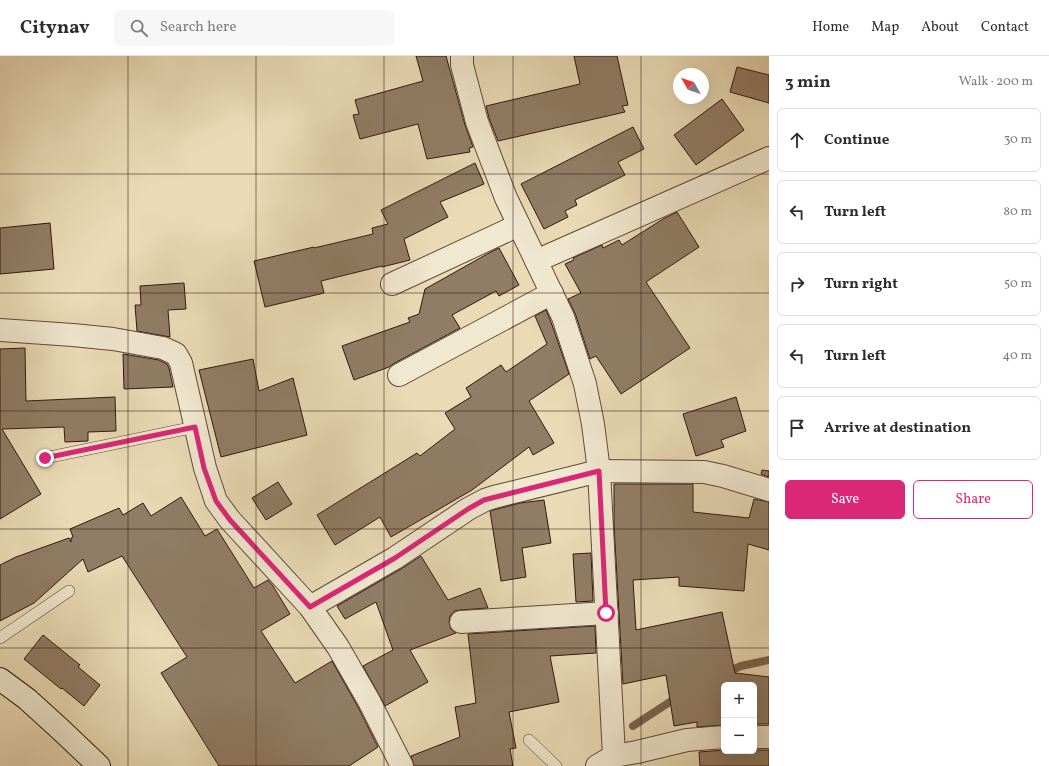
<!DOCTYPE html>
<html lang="en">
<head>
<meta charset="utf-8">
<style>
	body { margin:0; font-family:Vollkorn,serif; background:#f7f7f7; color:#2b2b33 }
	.controls { position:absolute; right:12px; bottom:12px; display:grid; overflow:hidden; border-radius:6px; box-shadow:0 4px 16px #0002 }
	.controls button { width:36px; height:36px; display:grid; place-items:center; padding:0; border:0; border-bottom:1px solid #e1e1e2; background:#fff; color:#2b2b33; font:20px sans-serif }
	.compass { position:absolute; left:673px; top:12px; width:36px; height:36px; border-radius:50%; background:#fff; box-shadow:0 4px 16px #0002; rotate:310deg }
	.stop { position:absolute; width:12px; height:12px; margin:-9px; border:3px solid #db2777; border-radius:50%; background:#fff }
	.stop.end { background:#db2777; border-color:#fff; box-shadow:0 1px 4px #0008 }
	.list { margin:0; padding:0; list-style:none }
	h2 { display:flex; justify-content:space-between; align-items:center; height:52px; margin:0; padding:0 16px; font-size:17px }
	h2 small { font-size:13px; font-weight:400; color:#7c7c81 }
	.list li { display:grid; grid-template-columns:26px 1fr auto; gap:12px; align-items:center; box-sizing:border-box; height:64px; margin:0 8px 8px; padding:0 8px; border:1px solid #e1e1e2; border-radius:6px }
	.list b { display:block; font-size:15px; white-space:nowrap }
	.list em { font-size:13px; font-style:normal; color:#7c7c81 }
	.actions { display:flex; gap:8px; padding:12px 16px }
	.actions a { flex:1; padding:9px 0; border:1px solid #db2777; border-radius:6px; text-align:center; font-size:14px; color:#db2777 }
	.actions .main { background:#db2777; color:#fff }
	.icon { flex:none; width:22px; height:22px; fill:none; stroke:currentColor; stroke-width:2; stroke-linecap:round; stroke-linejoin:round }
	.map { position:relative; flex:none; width:769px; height:710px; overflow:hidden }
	header { display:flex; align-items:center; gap:24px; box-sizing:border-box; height:56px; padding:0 20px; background:#fff; border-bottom:1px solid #e1e1e2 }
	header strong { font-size:19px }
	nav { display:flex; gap:22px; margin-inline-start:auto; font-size:14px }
	.search { width:280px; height:36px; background:#f7f7f7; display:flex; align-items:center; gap:10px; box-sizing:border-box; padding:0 14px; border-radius:6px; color:#7c7c81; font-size:15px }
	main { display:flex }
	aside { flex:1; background:#fff }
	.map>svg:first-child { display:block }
</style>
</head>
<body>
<header>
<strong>Citynav</strong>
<div class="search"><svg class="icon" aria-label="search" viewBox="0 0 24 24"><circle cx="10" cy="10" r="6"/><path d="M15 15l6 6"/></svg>Search here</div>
<nav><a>Home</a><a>Map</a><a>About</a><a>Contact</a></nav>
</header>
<main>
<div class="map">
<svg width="769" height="710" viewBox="0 0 769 710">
	<rect width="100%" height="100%" fill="#eadbb6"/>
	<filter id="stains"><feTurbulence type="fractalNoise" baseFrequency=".005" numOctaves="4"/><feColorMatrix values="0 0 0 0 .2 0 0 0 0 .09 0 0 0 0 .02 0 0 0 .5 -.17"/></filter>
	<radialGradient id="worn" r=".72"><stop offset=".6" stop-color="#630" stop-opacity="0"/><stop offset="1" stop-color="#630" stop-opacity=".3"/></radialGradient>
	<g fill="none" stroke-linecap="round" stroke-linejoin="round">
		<g stroke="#7a6551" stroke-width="8">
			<polyline points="725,617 741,610 769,604"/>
			<polyline points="633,670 679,640"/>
		</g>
	</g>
	<g fill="#917d66" stroke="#30180f">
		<polygon points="416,0 446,0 465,69 473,91 469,92 470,96 427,103 418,68 360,83 353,59 359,58 355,44 423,25"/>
		<polygon points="574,0 617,0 628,49 622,50 625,56 498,85 489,62 486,50 580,28"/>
		<polygon points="737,11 769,19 769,47 730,36"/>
		<polygon points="722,43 744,74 696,109 674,79"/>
		<polygon points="633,71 644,93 618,106 625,119 575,144 577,149 565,155 568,161 544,173 521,128"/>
		<polygon points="475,107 484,128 440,146 448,161 404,183 410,204 382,211 382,210 321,225 324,237 265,251 254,205 314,191 314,192 373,178 372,172 388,168 381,154"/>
		<polygon points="677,156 699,191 646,226 690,292 621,338 596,300 590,303 575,257 568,243 581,237 565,208 574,204 573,202 602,189 603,192 619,184 622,189 663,163"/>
		<polygon points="50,167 54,213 0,218 0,172"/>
		<polygon points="499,192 519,229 499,240 496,235 452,259 460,272 393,308 389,311 354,324 342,290 410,266 408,262 419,258 425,233 489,197"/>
		<polygon points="184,227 186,253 168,254 170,281 137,275 135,249 141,249 140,230"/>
		<polygon points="546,254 551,266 569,318 529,345 554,387 533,399 529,391 472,434 391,481 380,461 335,489 317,459 417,397 420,400 455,373 445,357 471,341 466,332 501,309 506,316 547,288 535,260"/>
		<polygon points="25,292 26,345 115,341 116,375 88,376 88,385 65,386 64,371 2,373 41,438 0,463 0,293"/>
		<polygon points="123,298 159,304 167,308 169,312 173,331 124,333"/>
		<polygon points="253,303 259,335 293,322 307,379 221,401 199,314"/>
		<polygon points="736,341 746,375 721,384 724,391 696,400 683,358"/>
		<polygon points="762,414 769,415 769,421 761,418"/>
		<polygon points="278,426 292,448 266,464 252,442"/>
		<polygon points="614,428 693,428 693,456 749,462 754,443 769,446 769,494 748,488 744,535 679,530 679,521 633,524 636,574 722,556 735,617 769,621 769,668 754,668 754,629 724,629 724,669 697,671 697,666 674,670 666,619 623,628 614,469"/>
		<polygon points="181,441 205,480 217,473 254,532 268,524 273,530 290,558 261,575 295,627 332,605 358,651 378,691 349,710 219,710 161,617 187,601 122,500 88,516 83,503 34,547 0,565 0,509 16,501 69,482 71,486 71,482 73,481 70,473 119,452 123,459 143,447 151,460"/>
		<polygon points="544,444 551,487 522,492 526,521 501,525 490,455 520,447"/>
		<polygon points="591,497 593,545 576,546 573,498"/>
		<polygon points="421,500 448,544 480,532 488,552 460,554 454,555 450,560 449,566 451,573 456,577 410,594 428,626 385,650 363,610 393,594 376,546 345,563 337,550 401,513"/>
		<polygon points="595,570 596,597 550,600 559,646 509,656 516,692 510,693 513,710 414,710 411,700 460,681 455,651 476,647 468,578"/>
		<polygon points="43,579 80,609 78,611 100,629 84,650 62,632 61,633 24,603"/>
		<polygon points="724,694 724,695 754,695 754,694 769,694 769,710 700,710 699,696"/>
	</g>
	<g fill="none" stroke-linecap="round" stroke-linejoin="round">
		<g stroke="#5e4939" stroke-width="12">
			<g id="lane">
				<polyline points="45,402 195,371"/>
				<polyline points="0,582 69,535"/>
				<polyline points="529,684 556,710"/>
			</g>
		</g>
		<g stroke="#5e4939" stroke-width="24">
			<g id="street">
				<polyline points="462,0 462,9 477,66 506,142 563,261 585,328 593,368 599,415 614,700"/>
				<polyline points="536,205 769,102"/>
				<polyline points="392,228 519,169"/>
				<polyline points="0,274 73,279 113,283 163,292 176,298 181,307 205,412 216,445 230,464 310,551 338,591 369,645 402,710"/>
				<polyline points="399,319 552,237"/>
				<polyline points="310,551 395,502 468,453 485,444 494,441 599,415 704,416 723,420 769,434"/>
				<polyline points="461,566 607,557"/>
				<polyline points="754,681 769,681"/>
				<polyline points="597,710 614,700 637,696 687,684 724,681"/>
			</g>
		</g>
		<g stroke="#30180f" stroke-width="24">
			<polyline id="secondary" points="0,623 27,643 60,673 99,710"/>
		</g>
		<use href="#lane" stroke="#f1e8d0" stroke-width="11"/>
		<use href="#street" stroke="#f1e8d0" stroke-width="22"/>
		<use href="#secondary" stroke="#f1e8d0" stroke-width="22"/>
	</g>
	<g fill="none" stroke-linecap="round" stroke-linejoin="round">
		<polyline stroke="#db2777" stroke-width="5" points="45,402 195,371 204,412 216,445 230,464 310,551 395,502 468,453 484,444 599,415 606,557"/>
	</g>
	<path fill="none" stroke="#30180f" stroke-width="1" stroke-opacity="0.55" d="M128,0V710M256,0V710M384,0V710M513,0V710M641,0V710M0,118H769M0,237H769M0,355H769M0,473H769M0,592H769"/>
	<rect width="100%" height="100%" filter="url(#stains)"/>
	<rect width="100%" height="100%" fill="url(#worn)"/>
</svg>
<div class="controls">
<button>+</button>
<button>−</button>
</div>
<svg class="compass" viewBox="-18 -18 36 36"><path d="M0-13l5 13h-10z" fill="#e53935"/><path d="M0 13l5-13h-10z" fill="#7c7c81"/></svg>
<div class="stop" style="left:606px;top:557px"></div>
<div class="stop end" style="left:45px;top:402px"></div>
</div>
<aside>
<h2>3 min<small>Walk · 200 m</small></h2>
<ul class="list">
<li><svg class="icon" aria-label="ahead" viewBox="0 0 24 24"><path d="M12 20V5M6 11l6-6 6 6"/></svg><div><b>Continue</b></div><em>30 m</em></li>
<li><svg class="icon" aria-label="left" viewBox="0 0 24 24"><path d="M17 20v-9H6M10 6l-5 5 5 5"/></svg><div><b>Turn left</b></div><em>80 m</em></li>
<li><svg class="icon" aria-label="right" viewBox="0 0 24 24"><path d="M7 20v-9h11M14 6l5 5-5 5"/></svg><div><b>Turn right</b></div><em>50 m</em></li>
<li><svg class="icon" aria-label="left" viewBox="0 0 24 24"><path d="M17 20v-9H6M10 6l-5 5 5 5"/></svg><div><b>Turn left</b></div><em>40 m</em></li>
<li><svg class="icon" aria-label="arrive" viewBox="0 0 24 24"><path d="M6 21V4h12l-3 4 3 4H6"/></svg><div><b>Arrive at destination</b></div></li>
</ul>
<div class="actions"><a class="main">Save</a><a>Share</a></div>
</aside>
</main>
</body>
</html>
